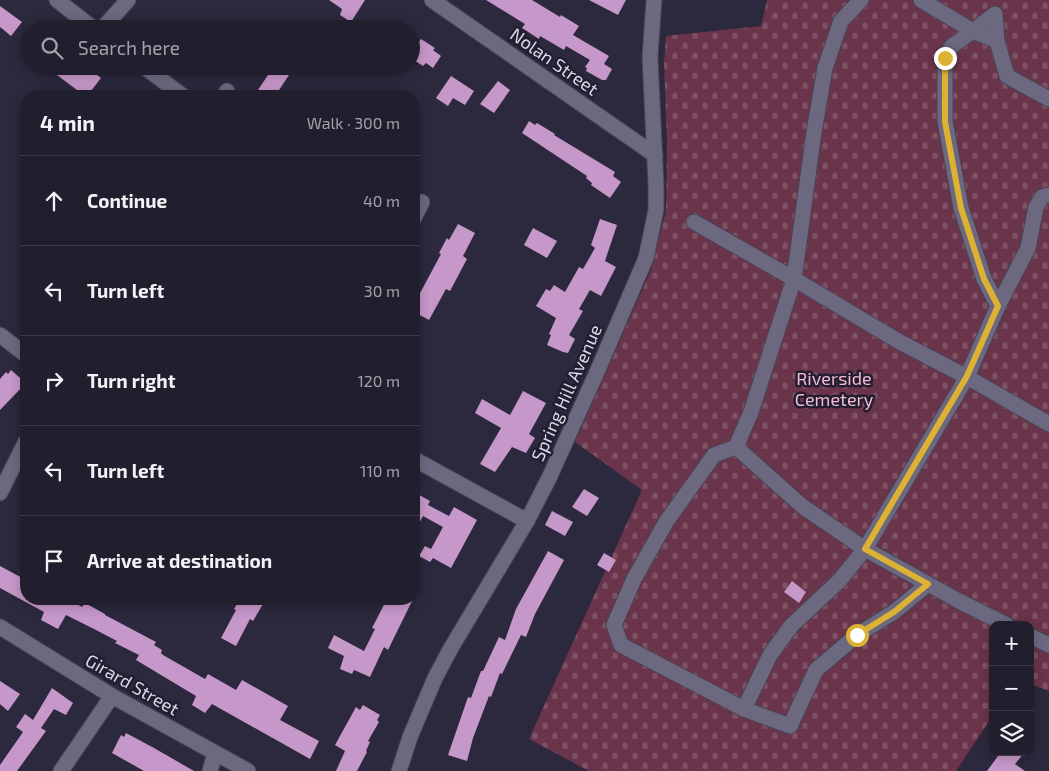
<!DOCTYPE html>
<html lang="en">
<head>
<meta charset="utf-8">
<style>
	body { margin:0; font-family:"Exo 2",sans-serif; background:#2d2b3a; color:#f1f3f6 }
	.controls { position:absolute; right:15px; bottom:15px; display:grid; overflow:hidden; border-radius:10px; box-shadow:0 2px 12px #0003 }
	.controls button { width:45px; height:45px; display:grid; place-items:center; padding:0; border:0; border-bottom:1px solid #3e3c4a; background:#211e2e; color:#f1f3f6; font:25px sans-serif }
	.stop { position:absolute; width:15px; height:15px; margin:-11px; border:4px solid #ddb133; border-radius:50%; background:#fff }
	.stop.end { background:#ddb133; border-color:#fff; box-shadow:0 1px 5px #0008 }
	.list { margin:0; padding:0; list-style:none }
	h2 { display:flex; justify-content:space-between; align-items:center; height:65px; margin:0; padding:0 20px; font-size:21px }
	h2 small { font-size:16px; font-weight:400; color:#a2a2aa }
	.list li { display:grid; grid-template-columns:32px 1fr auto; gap:15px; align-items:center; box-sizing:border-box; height:90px; padding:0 20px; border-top:1px solid #3e3c4a }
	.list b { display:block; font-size:19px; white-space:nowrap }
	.list em { font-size:16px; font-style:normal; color:#a2a2aa }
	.icon { flex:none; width:28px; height:28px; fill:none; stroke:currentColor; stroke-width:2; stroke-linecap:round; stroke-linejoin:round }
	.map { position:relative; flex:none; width:1049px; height:771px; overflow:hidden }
	.search { position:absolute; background:#211e2e; box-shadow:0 2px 12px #0003; left:20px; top:20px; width:400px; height:55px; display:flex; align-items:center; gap:12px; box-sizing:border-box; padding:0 18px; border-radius:28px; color:#a2a2aa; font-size:19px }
	.panel { position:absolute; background:#211e2e; box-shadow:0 2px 12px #0003; left:20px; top:90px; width:400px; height:515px; border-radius:20px }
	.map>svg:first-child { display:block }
</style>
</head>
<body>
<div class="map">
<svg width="1049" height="771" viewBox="0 0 1049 771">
	<defs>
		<pattern id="cemetery-stones" width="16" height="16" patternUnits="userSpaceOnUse" patternTransform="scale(1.25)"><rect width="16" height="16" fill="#6a344a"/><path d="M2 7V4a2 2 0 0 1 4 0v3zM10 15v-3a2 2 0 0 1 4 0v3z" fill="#7f5164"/></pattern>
	</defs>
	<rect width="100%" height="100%" fill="#2c283d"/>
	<polygon fill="url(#cemetery-stones)" points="767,0 1049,0 1049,691 1030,684 1030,625 993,625 993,715 956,771 589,771 529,739 642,490 575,442 651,270 666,210 667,142 664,63 666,36 761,26"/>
	<g fill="#c697c9">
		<polygon points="329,0 365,0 351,22 340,15 342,9"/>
		<polygon points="486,0 532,0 560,17 561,15 579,26 573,35 609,56 604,64 612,69 606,80 602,80 586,71 587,68 585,67 590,60 566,46 564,50 540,36 539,39 522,28 525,24"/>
		<polygon points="589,0 626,0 618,15"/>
		<polygon points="0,6 22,22 11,36 0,27"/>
		<polygon points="421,39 435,48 433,50 441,56 433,68 426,63 423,66 411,58 411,52"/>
		<polygon points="45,66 85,66 101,78 87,96 85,96"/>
		<polygon points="274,66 295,66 275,96 254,96"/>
		<polygon points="451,76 474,91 465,105 453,98 448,106 436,98"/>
		<polygon points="498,81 510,90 494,113 480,104"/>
		<polygon points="529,121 535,125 537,123 555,134 554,135 615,172 613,176 621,182 610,198 591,185 592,183 586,178 587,176 522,133"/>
		<polygon points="600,219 617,225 605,261 616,267 601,296 590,290 579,309 583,311 569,335 575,339 568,353 563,352 547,345 551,335 549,334 556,318 536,306 546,289 550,291 554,285 565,292 579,267 583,269 595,248 591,245"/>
		<polygon points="458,224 475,233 463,256 467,259 450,291 446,289 429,320 414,312 414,291 419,295 441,254 439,253 447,238 449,240"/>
		<polygon points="533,228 557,241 547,258 524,245"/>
		<polygon points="11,370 26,383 0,410 0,379 6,372 8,374"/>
		<polygon points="523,391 546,403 529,434 535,438 526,453 512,447 495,472 480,464 501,428 475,413 482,399 510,415"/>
		<polygon points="584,489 599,498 587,516 572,507"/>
		<polygon points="414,492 430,501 428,505 449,516 454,507 477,520 451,568 433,558 430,562 419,556 425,546 431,549 443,527 423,516 414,533"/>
		<polygon points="552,511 573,522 565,536 545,525"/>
		<polygon points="548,551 564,560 535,614 526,637 521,635 502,674 500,673 491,697 489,696 473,738 467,761 448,755 468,697 471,698 481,671 483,671 499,637 505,640 516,609"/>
		<polygon points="604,553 616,560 609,572 597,565"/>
		<polygon points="0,566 26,580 26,599 68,599 82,607 85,603 105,614 105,615 156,642 154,645 162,650 161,653 163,655 205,679 208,674 236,690 242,680 288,706 280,720 319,741 310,759 212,704 205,713 192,705 196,696 136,660 139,655 115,643 117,641 96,630 66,615 58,629 41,620 44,612 0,588"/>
		<polygon points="792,581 806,592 799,603 784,592"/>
		<polygon points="240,599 266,599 253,621 250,619 236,646 221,638 236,610 234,609"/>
		<polygon points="387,599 413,599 388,650 384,647 370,677 354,670 352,674 340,669 344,656 328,648 334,635 364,651 375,629 372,628"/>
		<polygon points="0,681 20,694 8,711 0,704"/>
		<polygon points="52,688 73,703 66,715 54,709 41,728 46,731 17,771 0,771 0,765 23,732 16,727 25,714 33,720"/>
		<polygon points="363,705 380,715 377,720 379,722 368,741 370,742 366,751 367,752 357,771 336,771 345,751 335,745 356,707 360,710"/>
		<polygon points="126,733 154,748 194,771 144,771 112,753 121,735 124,737"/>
		<polygon points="1001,752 1025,752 1015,764 1025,771 987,771"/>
	</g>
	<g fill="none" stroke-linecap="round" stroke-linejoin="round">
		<g stroke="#484456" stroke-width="17">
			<g id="minor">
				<polyline points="57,0 94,29"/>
				<polyline points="432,0 655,155"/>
				<polyline points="921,0 973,31 952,46 945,59 945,121 961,208 984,279 998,306 1028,248 1036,207 1042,197 1049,195"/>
				<polyline points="102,29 128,0"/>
				<polyline points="997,41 973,31 995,14 997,41 1007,76 1049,99"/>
				<polyline points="143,66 183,96"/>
				<polyline points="224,96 227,91"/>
				<polyline points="414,218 422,202"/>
				<polyline points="694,222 794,279 814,132 825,68 841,21 861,0"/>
				<polyline points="998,306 967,377 865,549 957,600 1007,625"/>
				<polyline points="0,335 26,355"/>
				<polyline points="736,447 802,506 865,549 839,581 791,626 770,655 744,709 790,726 816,670 857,635 894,612 928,584"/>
				<polyline points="414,459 527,521"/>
				<polyline points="0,493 26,441"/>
				<polyline points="0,627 112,696 248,771"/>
				<polyline points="1030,636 1049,645"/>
				<polyline points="744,709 621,645 614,625 634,579 666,522 714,455 736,447 751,412 794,279 898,341 967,377 1049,424"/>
				<polyline points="61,771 112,696"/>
				<polyline points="210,771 215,753"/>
				<polyline points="399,771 410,737 435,678 451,648 527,521 550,476 597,372 646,258 656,210 656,185 650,57 654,0"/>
			</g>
		</g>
		<use href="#minor" stroke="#6c6880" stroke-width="15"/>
	</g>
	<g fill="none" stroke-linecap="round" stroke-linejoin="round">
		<polyline stroke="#ddb133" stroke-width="6" points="857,635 894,612 928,584 865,549 967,376 998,306 984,279 961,208 945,122 945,58"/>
	</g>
	<g text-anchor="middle" stroke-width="5" stroke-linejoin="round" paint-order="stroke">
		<g font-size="18" fill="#dbd9e7" stroke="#231e32">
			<text transform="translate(554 62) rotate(35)" y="6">Nolan Street</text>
			<text transform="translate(567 393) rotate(-66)" y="6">Spring Hill Avenue</text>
			<text transform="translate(132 685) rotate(30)" y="6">Girard Street</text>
		</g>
		<g font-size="18" fill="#f5bcd1" stroke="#231e32">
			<text x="834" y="385">Riverside<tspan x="834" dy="21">Cemetery</tspan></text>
		</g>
	</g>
</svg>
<div class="controls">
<button>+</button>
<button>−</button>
<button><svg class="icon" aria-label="layers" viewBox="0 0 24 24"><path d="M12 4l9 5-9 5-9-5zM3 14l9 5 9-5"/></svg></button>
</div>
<div class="stop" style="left:857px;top:635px"></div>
<div class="stop end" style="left:945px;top:58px"></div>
<div class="search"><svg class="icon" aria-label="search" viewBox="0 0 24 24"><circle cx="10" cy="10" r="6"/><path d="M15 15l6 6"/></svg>Search here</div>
<section class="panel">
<h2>4 min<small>Walk · 300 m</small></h2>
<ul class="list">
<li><svg class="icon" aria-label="ahead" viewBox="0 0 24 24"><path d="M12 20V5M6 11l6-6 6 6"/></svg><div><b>Continue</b></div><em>40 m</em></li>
<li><svg class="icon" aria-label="left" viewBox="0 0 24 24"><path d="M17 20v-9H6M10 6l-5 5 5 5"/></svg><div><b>Turn left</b></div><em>30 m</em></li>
<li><svg class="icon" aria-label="right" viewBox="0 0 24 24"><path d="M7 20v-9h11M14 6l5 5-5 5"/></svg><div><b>Turn right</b></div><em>120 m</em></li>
<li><svg class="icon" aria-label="left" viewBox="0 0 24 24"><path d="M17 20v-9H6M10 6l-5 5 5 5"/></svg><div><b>Turn left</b></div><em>110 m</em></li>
<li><svg class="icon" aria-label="arrive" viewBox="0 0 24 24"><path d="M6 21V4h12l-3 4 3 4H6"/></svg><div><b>Arrive at destination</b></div></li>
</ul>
</section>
</div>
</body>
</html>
